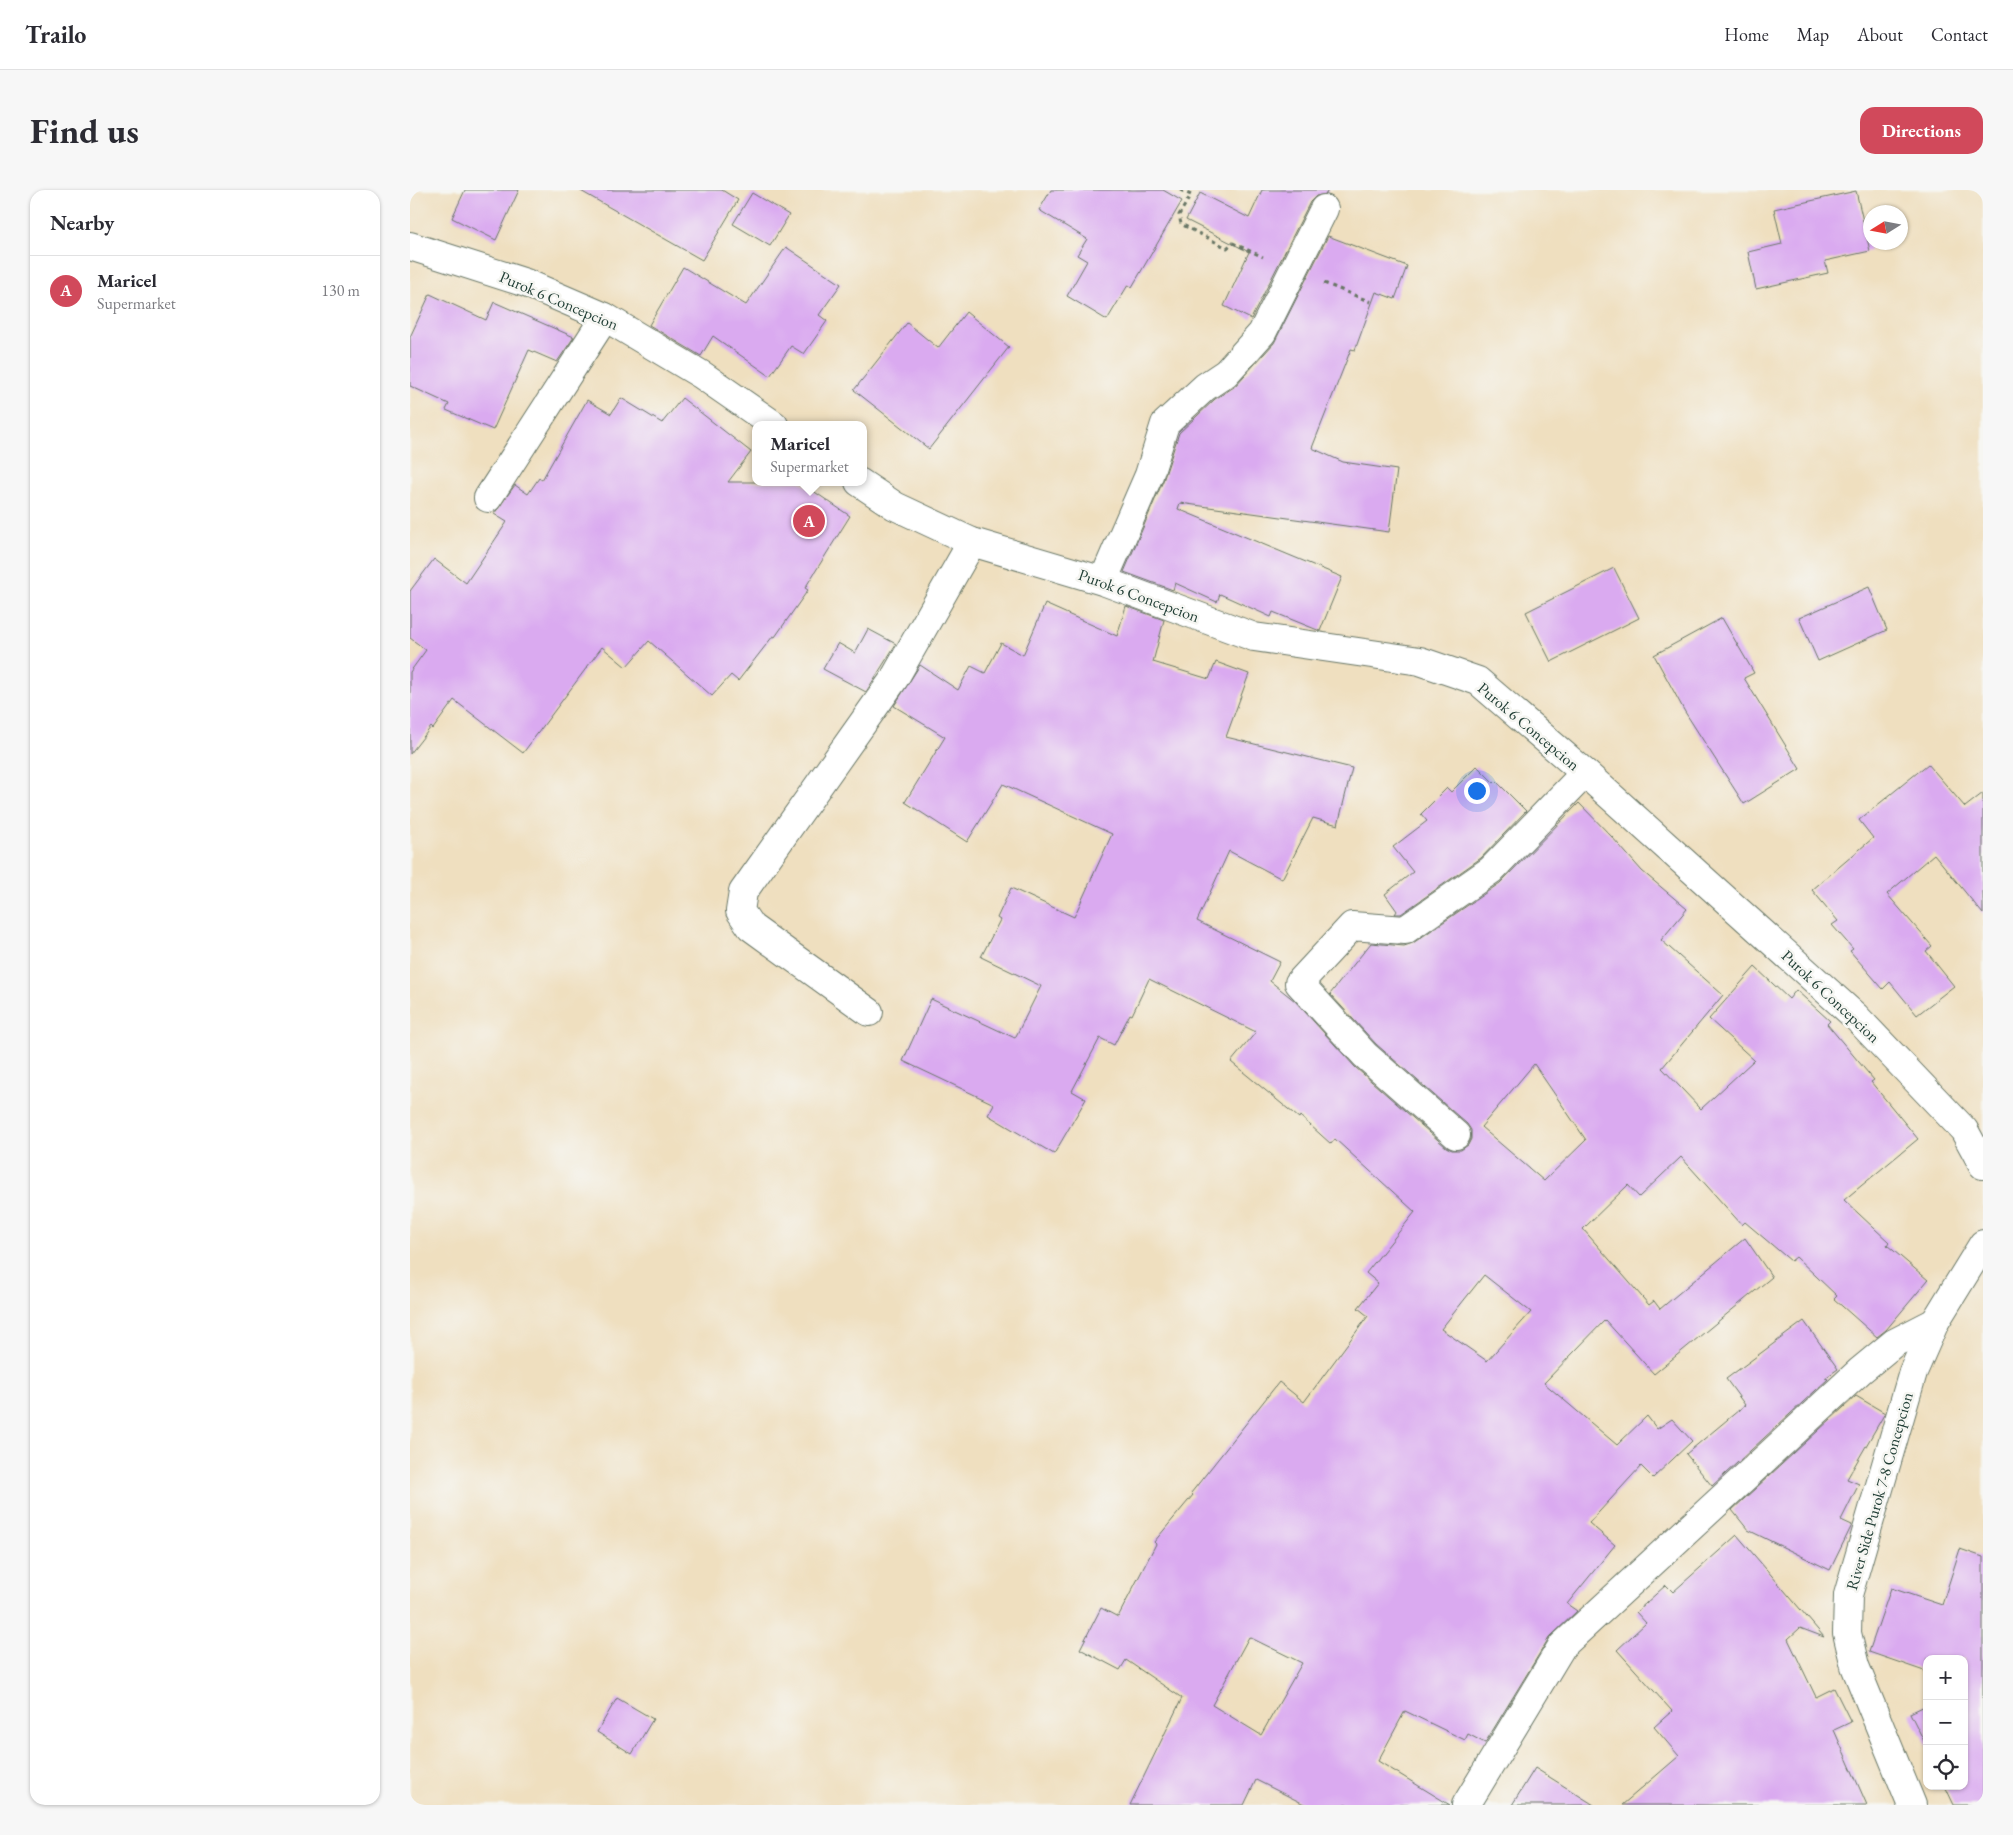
<!DOCTYPE html>
<html lang="en">
<head>
<meta charset="utf-8">
<style>
	body { margin:0; font-family:"EB Garamond",serif; background:#f7f7f7; color:#2b2b33 }
	.controls { position:absolute; right:15px; bottom:15px; display:grid; overflow:hidden; border-radius:10px; box-shadow:0 1px 4px #0004 }
	.controls button { width:45px; height:45px; display:grid; place-items:center; padding:0; border:0; border-bottom:1px solid #e1e1e2; background:#fff; color:#2b2b33; font:25px sans-serif }
	.compass { position:absolute; left:1453px; top:15px; width:45px; height:45px; border-radius:50%; background:#fff; box-shadow:0 1px 4px #0004; rotate:259deg }
	.you { position:absolute; left:1066px; top:600px; width:18px; height:18px; margin:-12px; border:4px solid #fff; border-radius:50%; background:#1a73e8; box-shadow:0 0 0 8px #1a73e833 }
	.badge { display:grid; place-items:center; width:32px; height:32px; border-radius:50%; background:#d1495b; color:#fff; font-size:16px; font-weight:700 }
	.pin { position:absolute; translate:-50% -50%; border:2px solid #fff; box-shadow:0 1px 5px #0006 }
	.popup { position:absolute; left:342px; top:231px; width:115px; height:65px; box-sizing:border-box; display:grid; place-content:center; border-radius:10px; background:#fff; filter:drop-shadow(0 1px 4px #0005); font-size:16px; white-space:nowrap; color:#7c7c81 }
	.popup b { font-size:19px; color:#2b2b33 }
	.popup::after { content:''; position:absolute; left:50%; top:100%; margin-left:-10px; border:10px solid transparent; border-top-color:#fff }
	.list { margin:0; padding:0; list-style:none }
	h2 { display:flex; justify-content:space-between; align-items:center; height:65px; margin:0; padding:0 20px; font-size:21px }
	h2 small { font-size:16px; font-weight:400; color:#7c7c81 }
	.list li { display:grid; grid-template-columns:32px 1fr auto; gap:15px; align-items:center; box-sizing:border-box; height:70px; padding:0 20px; border-top:1px solid #e1e1e2 }
	.list b { display:block; font-size:19px; white-space:nowrap }
	.list p { margin:0; font-size:16px; white-space:nowrap; color:#7c7c81 }
	.list em { font-size:16px; font-style:normal; color:#7c7c81 }
	.icon { flex:none; width:28px; height:28px; fill:none; stroke:currentColor; stroke-width:2; stroke-linecap:round; stroke-linejoin:round }
	.map { position:relative; flex:none; width:1573px; height:1615px; overflow:hidden; border-radius:15px }
	header { display:flex; align-items:center; gap:30px; box-sizing:border-box; height:70px; padding:0 25px; background:#fff; border-bottom:1px solid #e1e1e2 }
	header strong { font-size:24px }
	nav { display:flex; gap:28px; margin-inline-start:auto; font-size:18px }
	.intro { display:flex; align-items:center; justify-content:space-between; box-sizing:border-box; height:120px; padding:0 30px }
	h1 { margin:0; font-size:35px }
	.button { padding:12px 22px; border-radius:15px; background:#d1495b; color:#fff; font-size:18px; font-weight:700 }
	main { display:flex; gap:30px; padding:0 30px }
	aside { flex:1; background:#fff; border-radius:15px; box-shadow:0 1px 4px #0004 }
	.map>svg:first-child { display:block }
</style>
</head>
<body>
<header>
<strong>Trailo</strong>
<nav><a>Home</a><a>Map</a><a>About</a><a>Contact</a></nav>
</header>
<div class="intro"><h1>Find us</h1><a class="button">Directions</a></div>
<main>
<aside>
<h2>Nearby<small></small></h2>
<ul class="list">
<li><span class="badge">A</span><div><b>Maricel</b><p>Supermarket</p></div><em>130 m</em></li>
</ul>
</aside>
<div class="map">
<svg width="1573" height="1615" viewBox="0 0 1573 1615">
	<rect width="100%" height="100%" fill="#f6f6f2"/>
	<filter id="ink" filterUnits="userSpaceOnUse"><feTurbulence type="fractalNoise" baseFrequency=".02" numOctaves="2"/><feDisplacementMap in="SourceGraphic" scale="10" xChannelSelector="R" yChannelSelector="G"/><feConvolveMatrix kernelMatrix="1 2 1 2 8 2 1 2 1" color-interpolation-filters="sRGB"/></filter>
	<filter id="wash" filterUnits="userSpaceOnUse"><feTurbulence type="fractalNoise" baseFrequency=".0096" numOctaves="4" result="noise"/><feDisplacementMap in="SourceGraphic" scale="20" xChannelSelector="R" yChannelSelector="G"/><feGaussianBlur stdDeviation="1.12" result="paint"/><feColorMatrix in="noise" values="0 0 0 0 0 0 0 0 0 0 0 0 0 0 0 0 0 1.4 0 .05"/><feComposite in="paint" operator="in"/></filter>
	<g filter="url(#wash)">
		<rect width="100%" height="100%" fill="#efdfbf"/>
		<g id="blocks">
			<g fill="#daaaf0" fill-rule="evenodd">
				<polygon points="55,0 109,0 86,50 42,28"/>
				<polygon points="169,0 312,0 328,10 292,70"/>
				<polygon points="641,0 753,0 772,11 722,97 718,95 697,130 657,106 677,71 667,65 677,49 629,20"/>
				<polygon points="852,0 918,0 916,4 906,6 900,12 841,129 814,116 839,62 776,30 790,3 839,28"/>
				<polygon points="1446,1 1460,61 1415,71 1418,83 1346,99 1338,62 1372,54 1364,19"/>
				<polygon points="342,3 379,25 360,56 323,34"/>
				<polygon points="918,46 997,76 985,109 966,102 945,160 941,159 902,258 933,272 987,280 979,342 770,313 768,319 932,387 910,441 863,422 861,427 810,404 807,412 765,393 763,400 714,382 753,291 769,243 805,209 824,197 864,153"/>
				<polygon points="376,57 431,94 409,125 417,131 394,164 381,156 360,186 303,146 291,166 239,135 273,77 336,115"/>
				<polygon points="20,104 76,130 84,112 164,147 147,172 119,160 83,240 36,220 39,214 0,196 0,147"/>
				<polygon points="556,122 599,157 519,259 444,200 497,133 528,158"/>
				<polygon points="211,208 252,233 272,208 341,262 318,292 390,292 440,326 395,398 398,400 365,447 363,446 328,491 321,485 302,506 239,451 216,477 192,457 113,563 44,510 23,539 21,537 0,564 0,482 16,460 0,448 0,401 24,369 56,393 97,332 84,324 105,295 118,304 129,288 132,290 177,210 201,224"/>
				<polygon points="1204,378 1229,428 1141,472 1116,422"/>
				<polygon points="1459,397 1477,440 1408,471 1389,428"/>
				<path d="M635,414L707,446L716,416L754,430L743,472L799,489L806,472L839,484L816,547L942,578L928,635L903,628L872,689L819,661L787,731L870,772L860,791L885,811L945,877L1036,957L1042,960H1051L1058,955L1061,949V940L1057,934L966,854L920,804L961,753L994,756L1003,753L1090,693L1169,613L1202,647L1232,681L1277,719L1251,750L1313,805L1252,878L1291,919L1344,870L1299,829L1345,777L1379,809L1386,800L1420,831L1417,834L1464,890L1461,892L1508,949L1434,1010L1479,1052L1477,1055L1518,1090L1476,1140L1467,1147L1424,1109L1427,1106L1386,1067L1381,1071L1335,1032L1332,1035L1271,967L1229,1007L1218,995L1173,1039L1239,1115L1244,1111L1250,1119L1335,1048L1362,1087L1244,1184L1195,1130L1134,1193L1207,1255L1237,1226L1247,1239L1262,1229L1282,1251L1243,1288L1231,1276L1179,1333L1205,1355L1157,1414L1167,1421L1139,1448L1075,1553L1058,1544L1055,1550L995,1521L968,1571L1040,1615H896L846,1590L834,1615H720L772,1508L716,1470L710,1480L670,1459L691,1418L708,1427L746,1354L744,1352L783,1305L781,1303L869,1192L894,1212L958,1126L948,1118L968,1093L956,1083L1005,1022L925,949L921,954L890,926L889,928L821,872L846,842L739,789L722,825L720,824L704,855L690,848L662,901L676,909L644,964L578,925L584,914L493,871L521,809L605,848L631,796L571,767L590,730L587,728L601,698L664,727L702,644L593,594L557,652L495,612L535,547L484,516L510,475L548,500L561,476L575,483L591,453L613,465ZM1124,874L1176,950L1134,991L1071,937ZM1074,1085L1121,1122L1077,1171L1031,1139ZM839,1447L892,1473L851,1545L802,1515Z"/>
				<polygon points="1312,428 1344,483 1334,488 1390,579 1334,614 1275,522 1244,465"/>
				<polygon points="458,439 486,454 456,502 413,479 428,453 445,463"/>
				<polygon points="1518,574 1555,617 1573,603 1573,724 1524,664 1477,704 1522,756 1516,761 1544,796 1507,825 1480,792 1473,799 1440,761 1443,759 1422,735 1428,731 1402,700 1463,648 1449,630"/>
				<polygon points="1067,576 1084,593 1086,591 1116,621 1071,668 991,724 985,724 987,721 975,704 1003,682 983,657 1017,631 1011,624 1037,598 1041,602"/>
				<polygon points="1394,1131 1428,1179 1415,1188 1418,1189 1302,1296 1276,1264 1335,1215 1316,1189"/>
				<polygon points="1446,1206 1475,1223 1437,1289 1449,1294 1431,1330 1442,1335 1420,1380 1338,1340 1322,1320"/>
				<polygon points="1327,1345 1414,1447 1390,1438 1378,1449 1406,1507 1424,1498 1441,1532 1424,1540 1457,1615 1212,1615 1269,1566 1244,1537 1262,1521 1207,1460 1236,1433 1226,1422 1256,1395 1263,1402"/>
				<polygon points="1550,1359 1573,1367 1573,1615 1544,1615 1535,1596 1554,1596 1554,1497 1557,1496 1554,1495 1554,1469 1517,1469 1517,1482 1459,1462 1481,1398 1532,1415"/>
				<polygon points="207,1508 243,1529 222,1564 187,1542"/>
				<polygon points="1517,1515 1517,1557 1500,1523"/>
				<polygon points="1125,1578 1184,1615 1102,1615"/>
			</g>
		</g>
	</g>
	<g filter="url(#ink)">
		<use href="#blocks" fill-opacity="0" stroke="#687665" stroke-width="1"/>
		<g fill="none" stroke-linecap="round" stroke-linejoin="round">
			<g stroke="#687665" stroke-width="30">
				<g id="minor">
					<polyline points="0,56 116,93 195,127 292,185 364,235"/>
					<polyline points="449,292 485,316 562,352 693,391 844,447 1010,471 1068,491 1175,583 1446,827 1554,940 1573,975"/>
					<polyline points="78,308 195,127"/>
					<polyline points="693,391 739,285 755,234 795,197 816,183 852,143 914,19"/>
					<polyline points="459,822 341,737 330,721 333,702 484,489 562,352"/>
					<polyline points="1046,945 955,865 889,793 942,736 995,740 1081,680 1175,583"/>
					<polyline points="1056,1615 1152,1456 1450,1181 1484,1153 1525,1132"/>
					<polyline points="1502,1615 1445,1476 1437,1443 1438,1405 1503,1182 1525,1132 1573,1054"/>
				</g>
			</g>
			<g stroke="#687665" stroke-width="3" stroke-dasharray="4 4" stroke-linecap="butt">
				<polyline points="770,0 781,5 769,25 771,34 817,58 823,53 853,67"/>
				<polyline points="914,93 961,112"/>
			</g>
			<use href="#minor" stroke="#fff" stroke-width="28"/>
		</g>
	</g>
	<g text-anchor="middle" stroke-width="5" stroke-linejoin="round" paint-order="stroke">
		<g font-size="16" fill="#1f3d34" stroke="#f6f6f2">
			<text transform="translate(149 110) rotate(23)" y="6">Purok 6 Concepcion</text>
			<text transform="translate(729 405) rotate(20)" y="6">Purok 6 Concepcion</text>
			<text transform="translate(1119 536) rotate(40)" y="6">Purok 6 Concepcion</text>
			<text transform="translate(1421 806) rotate(43)" y="6">Purok 6 Concepcion</text>
			<text transform="translate(1469 1301) rotate(-74)" y="6">River Side Purok 7-8 Concepcion</text>
		</g>
	</g>
</svg>
<div class="controls">
<button>+</button>
<button>−</button>
<button><svg class="icon" aria-label="locate" viewBox="0 0 24 24"><circle cx="12" cy="12" r="6"/><path d="M12 2v4M12 18v4M2 12h4M18 12h4"/></svg></button>
</div>
<svg class="compass" viewBox="-18 -18 36 36"><path d="M0-13l5 13h-10z" fill="#e53935"/><path d="M0 13l5-13h-10z" fill="#7c7c81"/></svg>
<div class="you"></div>
<div class="pin badge" style="left:399px;top:331px">A</div>
<div class="popup"><b>Maricel</b>Supermarket</div>
</div>
</main>
</body>
</html>
